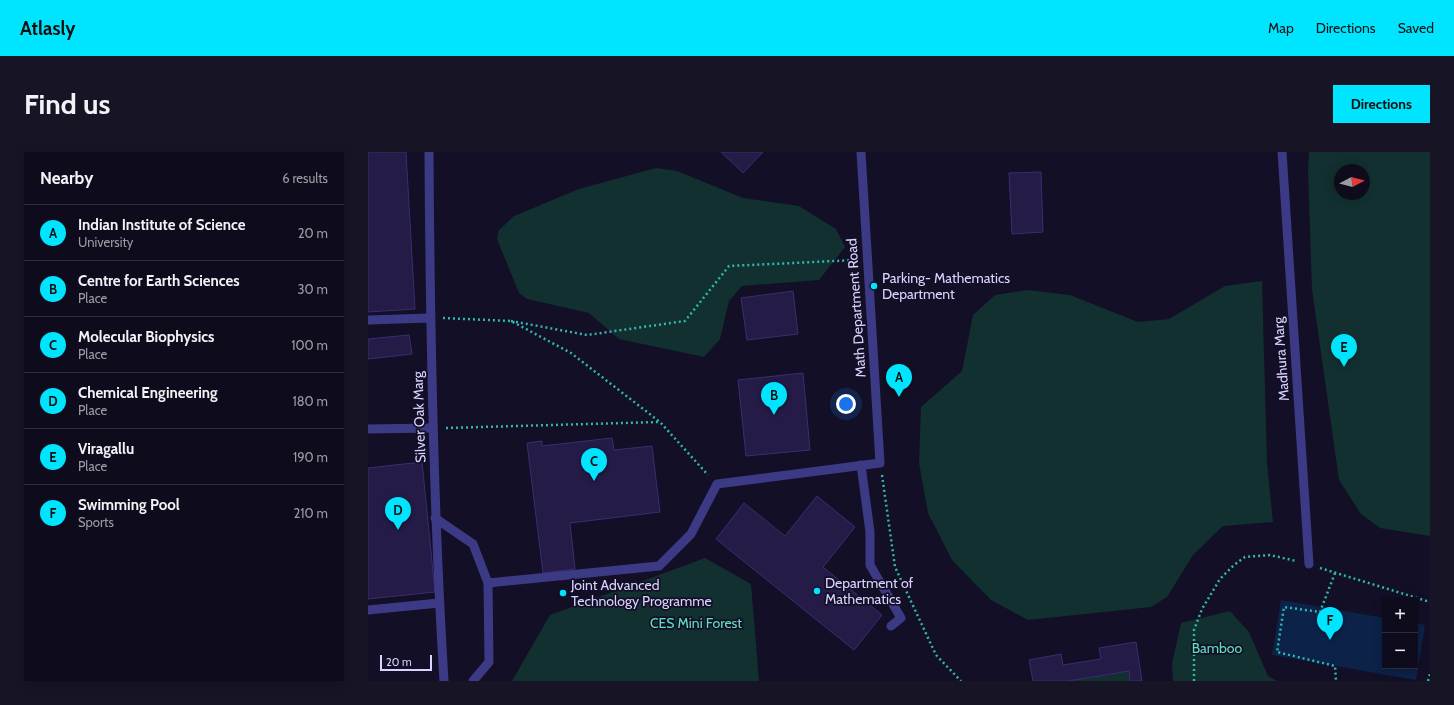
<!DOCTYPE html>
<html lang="en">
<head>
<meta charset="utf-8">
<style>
	body { margin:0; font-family:Cabin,sans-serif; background:#171425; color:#f1f3f6 }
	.controls { position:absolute; right:12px; bottom:12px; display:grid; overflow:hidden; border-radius:0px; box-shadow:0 2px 10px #0003 }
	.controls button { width:36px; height:36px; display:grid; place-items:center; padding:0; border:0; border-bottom:1px solid #2e2b3b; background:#0e0b1c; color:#f1f3f6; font:20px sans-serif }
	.compass { position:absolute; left:966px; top:12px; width:36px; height:36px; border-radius:50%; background:#0e0b1c; box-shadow:0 2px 10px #0003; rotate:83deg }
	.scale { position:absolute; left:12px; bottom:10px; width:52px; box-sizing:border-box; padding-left:4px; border:2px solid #d9d4ff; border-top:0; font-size:11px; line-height:14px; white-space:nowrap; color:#d9d4ff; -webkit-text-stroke:3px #130f26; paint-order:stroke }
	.you { position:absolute; left:478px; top:252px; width:14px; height:14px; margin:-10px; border:3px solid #fff; border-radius:50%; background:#1a73e8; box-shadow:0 0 0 6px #1a73e833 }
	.badge { display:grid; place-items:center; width:26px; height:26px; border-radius:50%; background:#00e5ff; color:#111; font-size:13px; font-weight:700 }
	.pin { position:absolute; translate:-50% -33px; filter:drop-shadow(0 1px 2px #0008) }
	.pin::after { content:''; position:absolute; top:21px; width:14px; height:12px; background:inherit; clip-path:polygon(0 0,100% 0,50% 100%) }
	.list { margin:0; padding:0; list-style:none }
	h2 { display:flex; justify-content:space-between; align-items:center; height:52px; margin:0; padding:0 16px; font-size:17px }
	h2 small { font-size:13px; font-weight:400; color:#9b9ba3 }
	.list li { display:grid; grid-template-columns:26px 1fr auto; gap:12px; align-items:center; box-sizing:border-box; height:56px; padding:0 16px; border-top:1px solid #2e2b3b }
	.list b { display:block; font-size:15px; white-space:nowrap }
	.list p { margin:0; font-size:13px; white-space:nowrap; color:#9b9ba3 }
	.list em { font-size:13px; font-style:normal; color:#9b9ba3 }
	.map { position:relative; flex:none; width:1062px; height:529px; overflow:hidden; border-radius:0px }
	header { display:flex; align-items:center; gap:24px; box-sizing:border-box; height:56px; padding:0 20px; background:#00e5ff; color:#111 }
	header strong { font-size:19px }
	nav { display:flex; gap:22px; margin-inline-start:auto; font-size:14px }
	.intro { display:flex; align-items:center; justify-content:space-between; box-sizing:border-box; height:96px; padding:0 24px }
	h1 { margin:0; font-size:28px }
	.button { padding:10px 18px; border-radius:0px; background:#00e5ff; color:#111; font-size:14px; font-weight:700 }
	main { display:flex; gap:24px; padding:0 24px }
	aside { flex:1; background:#0e0b1c; border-radius:0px; box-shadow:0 2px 10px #0003 }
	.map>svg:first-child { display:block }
</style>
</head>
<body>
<header>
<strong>Atlasly</strong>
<nav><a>Map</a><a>Directions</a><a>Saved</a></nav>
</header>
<div class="intro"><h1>Find us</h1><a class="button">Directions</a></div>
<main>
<aside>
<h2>Nearby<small>6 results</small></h2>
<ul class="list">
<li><span class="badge">A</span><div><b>Indian Institute of Science</b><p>University</p></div><em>20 m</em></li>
<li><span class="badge">B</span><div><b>Centre for Earth Sciences</b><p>Place</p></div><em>30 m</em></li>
<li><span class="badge">C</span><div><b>Molecular Biophysics</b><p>Place</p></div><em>100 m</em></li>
<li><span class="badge">D</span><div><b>Chemical Engineering</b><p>Place</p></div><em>180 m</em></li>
<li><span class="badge">E</span><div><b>Viragallu</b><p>Place</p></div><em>190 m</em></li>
<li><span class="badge">F</span><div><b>Swimming Pool</b><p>Sports</p></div><em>210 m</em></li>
</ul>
</aside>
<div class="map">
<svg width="1062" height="529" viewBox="0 0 1062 529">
	<rect width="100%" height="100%" fill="#130f26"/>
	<g fill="#12302f" fill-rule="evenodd">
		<path d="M941,0H1062V384L1012,376L993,362L971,328L944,137L940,17ZM972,18H996V42H972Z"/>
		<polygon points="288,16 309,19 375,46 431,54 468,77 477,95 451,128 374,134 361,149 352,187 336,205 251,187 221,161 159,147 151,141 129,87 131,78 146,64 211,37"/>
		<polygon points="894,129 899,311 905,370 855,374 825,403 799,445 783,455 660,468 623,448 584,408 560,361 551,311 553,255 594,219 605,163 627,143 659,138 702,143 770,170 801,167 857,134"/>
		<polygon points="337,406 383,432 391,529 144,529 182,463"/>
		<polygon points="862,459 881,480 900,524 909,529 805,529 804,511 813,471"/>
		<polygon points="761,519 762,529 700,529"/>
	</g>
	<polygon fill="#0c2248" points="913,448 1017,466 1017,514 1047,514 1047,471 1057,473 1048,528 904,503"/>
	<g fill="#241b47" stroke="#3b2d73">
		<polygon points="0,0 38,0 47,157 0,160"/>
		<polygon points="353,0 395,0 375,21"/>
		<polygon points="673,20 675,80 644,82 641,21"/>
		<polygon points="425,139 430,182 379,188 373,146"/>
		<polygon points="41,183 44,202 0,207 0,187"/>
		<polygon points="435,221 442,298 378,304 370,228"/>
		<polygon points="244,286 246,298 284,294 292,360 202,371 207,417 175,421 159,291 174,289 174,294"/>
		<polygon points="54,310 67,440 0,447 0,316"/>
		<polygon points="449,344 487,375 455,415 514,463 486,498 348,387 376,351 417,384"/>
		<polygon points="768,490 774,529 762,529 761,519 700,529 665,529 661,508 693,502 695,513 733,507 731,496"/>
	</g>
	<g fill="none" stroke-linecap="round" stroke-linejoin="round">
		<g stroke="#2fb8b0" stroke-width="2.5" stroke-dasharray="2 3" stroke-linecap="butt">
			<polyline points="75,166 143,169 203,201 292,270 340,323"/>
			<polyline points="143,169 219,183 317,169 361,114 488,108"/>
			<polyline points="78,276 291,270"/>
			<polyline points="514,323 527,415 568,503 593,529"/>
			<polyline points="952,416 1062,450"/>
			<polyline points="967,421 952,460 916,455 909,500 967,514 968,529"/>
			<polyline points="826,529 826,478 834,457 852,427 866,413 877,405 902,403 928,409"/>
			<polyline points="1060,529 1062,522"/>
		</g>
		<g stroke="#3d3a85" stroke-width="9">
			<path d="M61,0C62,176 65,353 76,529"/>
			<polyline points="914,0 941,412"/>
			<polyline points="0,168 62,166"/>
			<polyline points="0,277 65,276"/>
			<polyline points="493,313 502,380 502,413 533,466 523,474"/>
			<polyline points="67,366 105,392 120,431 121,510 105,529"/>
			<polyline points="120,431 291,414 323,382 349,332 512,311 493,0"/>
			<polyline points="0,458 71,451"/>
		</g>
	</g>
	<g fill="#00e5ff" stroke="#130f26" stroke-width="1.5">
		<circle cx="506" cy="134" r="4"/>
		<circle cx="449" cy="439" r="4"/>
		<circle cx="195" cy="441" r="4"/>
	</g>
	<g text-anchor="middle" stroke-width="3.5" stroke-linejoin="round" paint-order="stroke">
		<g font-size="14" fill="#d9d4ff" stroke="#130f26" text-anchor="start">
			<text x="514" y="131">Parking- Mathematics<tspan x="514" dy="16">Department</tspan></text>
			<text x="457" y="436">Department of<tspan x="457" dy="16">Mathematics</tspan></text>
			<text x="203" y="438">Joint Advanced<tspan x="203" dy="16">Technology Programme</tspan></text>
		</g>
		<g font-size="14" fill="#d9d4ff" stroke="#130f26">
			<text transform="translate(488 156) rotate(-94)" y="5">Math Department Road</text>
			<text transform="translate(913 207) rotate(-94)" y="5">Madhura Marg</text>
			<text transform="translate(51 265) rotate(-92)" y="5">Silver Oak Marg</text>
		</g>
		<g font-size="14" fill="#5fe0c0" stroke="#130f26">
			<text x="328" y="476">CES Mini Forest</text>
			<text x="849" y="501">Bamboo</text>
		</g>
	</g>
</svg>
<div class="controls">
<button>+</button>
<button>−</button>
</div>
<svg class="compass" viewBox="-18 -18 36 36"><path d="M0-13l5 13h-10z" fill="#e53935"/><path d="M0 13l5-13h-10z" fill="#9b9ba3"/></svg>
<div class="scale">20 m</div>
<div class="you"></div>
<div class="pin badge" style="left:531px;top:245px">A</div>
<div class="pin badge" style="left:406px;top:263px">B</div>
<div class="pin badge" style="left:226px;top:329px">C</div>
<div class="pin badge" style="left:30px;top:378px">D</div>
<div class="pin badge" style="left:976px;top:215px">E</div>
<div class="pin badge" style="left:962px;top:488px">F</div>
</div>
</main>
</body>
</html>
